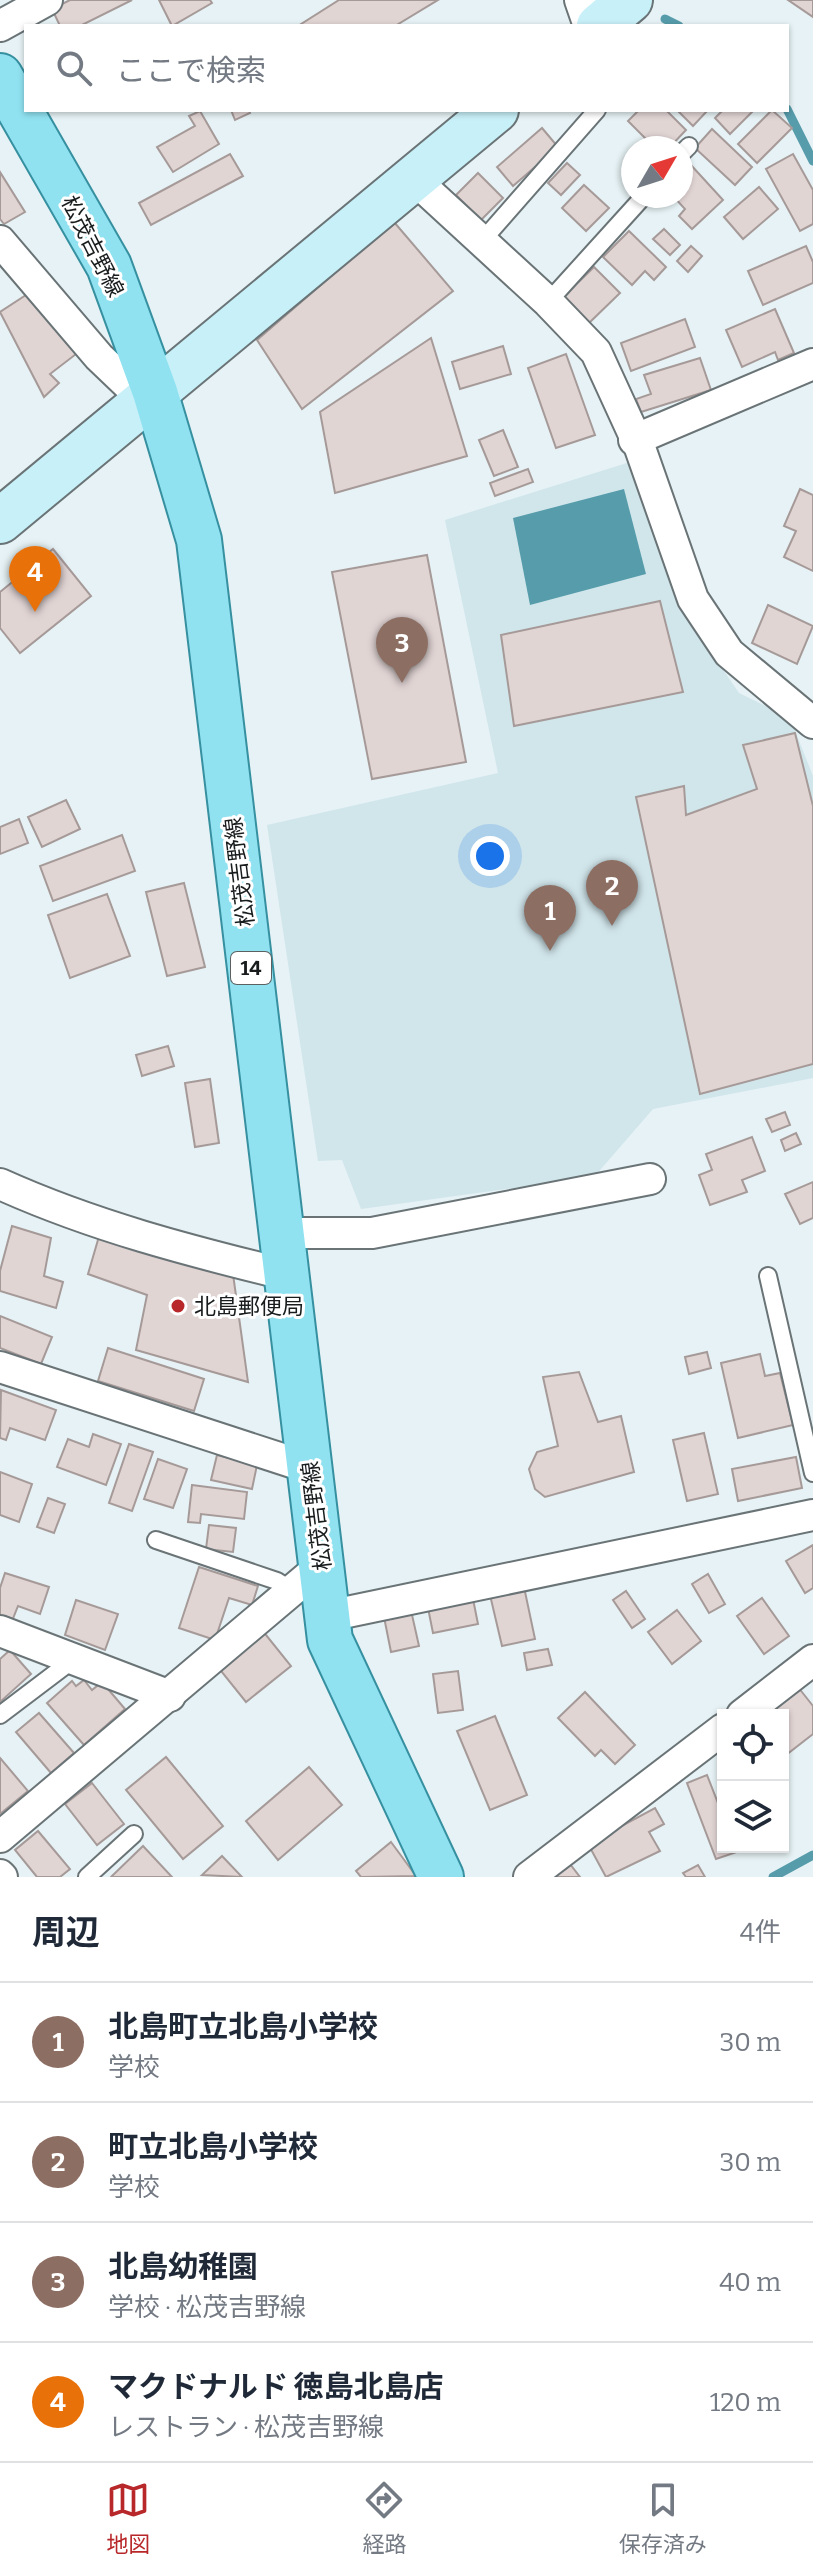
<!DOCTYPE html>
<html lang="ja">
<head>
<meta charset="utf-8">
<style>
	body { margin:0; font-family:Bitter,"Noto Sans JP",serif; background:#f6f6f7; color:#1f2937 }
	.controls { position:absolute; right:24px; bottom:24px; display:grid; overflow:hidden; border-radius:0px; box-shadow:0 2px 6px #0004 }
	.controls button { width:72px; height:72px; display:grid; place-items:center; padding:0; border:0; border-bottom:2px solid #e0e1e3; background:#fff; color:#1f2937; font:40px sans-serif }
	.compass { position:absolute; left:621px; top:136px; width:72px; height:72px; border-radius:50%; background:#fff; box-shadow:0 2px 6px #0004; rotate:51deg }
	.you { position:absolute; left:490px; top:856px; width:28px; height:28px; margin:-20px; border:6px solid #fff; border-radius:50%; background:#1a73e8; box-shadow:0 0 0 12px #1a73e833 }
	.badge { display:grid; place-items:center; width:52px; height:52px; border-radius:50%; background:#b8282a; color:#fff; font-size:26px; font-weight:700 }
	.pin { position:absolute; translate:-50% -66px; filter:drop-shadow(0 2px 4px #0008) }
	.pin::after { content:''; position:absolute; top:42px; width:28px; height:24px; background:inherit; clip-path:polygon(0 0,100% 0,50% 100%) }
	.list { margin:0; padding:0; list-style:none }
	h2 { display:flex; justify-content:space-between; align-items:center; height:104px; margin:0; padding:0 32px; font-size:34px }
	h2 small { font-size:26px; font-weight:400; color:#747a83 }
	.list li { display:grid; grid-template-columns:52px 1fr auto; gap:24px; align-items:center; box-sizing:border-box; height:120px; padding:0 32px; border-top:2px solid #e0e1e3 }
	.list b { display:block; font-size:30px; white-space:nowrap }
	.list p { margin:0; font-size:26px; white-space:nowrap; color:#747a83 }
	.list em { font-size:26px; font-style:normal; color:#747a83 }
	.icon { flex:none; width:44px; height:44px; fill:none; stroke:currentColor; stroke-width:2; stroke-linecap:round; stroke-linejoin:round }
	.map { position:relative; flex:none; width:813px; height:1877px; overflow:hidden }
	.search { position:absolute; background:#fff; box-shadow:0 2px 6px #0004; left:24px; right:24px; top:24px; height:88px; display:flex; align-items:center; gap:20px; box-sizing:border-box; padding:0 28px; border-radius:0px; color:#747a83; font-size:30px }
	.sheet { height:584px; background:#fff }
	nav { display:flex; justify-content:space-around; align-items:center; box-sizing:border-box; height:112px; border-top:2px solid #e0e1e3; background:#fff; font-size:22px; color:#747a83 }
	nav a { display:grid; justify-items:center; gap:4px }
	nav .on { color:#b8282a }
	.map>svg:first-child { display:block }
</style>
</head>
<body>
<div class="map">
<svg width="813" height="1877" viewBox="0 0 813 1877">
	<rect width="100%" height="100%" fill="#e6f2f5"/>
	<polygon fill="#d1e6eb" points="630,462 679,605 739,693 790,718 813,776 813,1078 653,1109 594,1177 361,1209 342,1160 318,1161 267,825 498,773 445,520"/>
	<polygon fill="#579cab" points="624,489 646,574 530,605 513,518"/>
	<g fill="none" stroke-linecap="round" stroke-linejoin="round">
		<g stroke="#579cab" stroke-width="9">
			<polyline points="665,19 679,26"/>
			<polyline points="787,109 813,161"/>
			<polyline points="773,1877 813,1855"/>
		</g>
	</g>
	<g fill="#e1d5d4" stroke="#a69a99" stroke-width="2">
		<polygon points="70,0 132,0 80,26 60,26 52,9"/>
		<polygon points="159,0 210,0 212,3 172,26"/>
		<polygon points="339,0 438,0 395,26 298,26"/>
		<polygon points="788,0 813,0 813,17"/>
		<polygon points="231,110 249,110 250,113 235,120"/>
		<polygon points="639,110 666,110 686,130 669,148 655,148 628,121"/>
		<polygon points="677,110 708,110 693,126"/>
		<polygon points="723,110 754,110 730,134 715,118"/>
		<polygon points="772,110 792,128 757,163 738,144"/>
		<polygon points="200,111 219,144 173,172 157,147 195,126 189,116"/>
		<polygon points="542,128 558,147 513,186 497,167"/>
		<polygon points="712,129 752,167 735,185 695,148"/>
		<polygon points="230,154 243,176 151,225 139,203"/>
		<polygon points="793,154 813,190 813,224 800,231 766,169"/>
		<polygon points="567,163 580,175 561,195 548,183"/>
		<polygon points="690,164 723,200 692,229 679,216 685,209 673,196 681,196 681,173"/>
		<polygon points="0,172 25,212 4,224 0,219"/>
		<polygon points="478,173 503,198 481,220 456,195"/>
		<polygon points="584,185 609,208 586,231 562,208"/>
		<polygon points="759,187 778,209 743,239 724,217"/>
		<polygon points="394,222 453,291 302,409 257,340"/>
		<polygon points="664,229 680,245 670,255 653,239"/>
		<polygon points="629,231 666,267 654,280 645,271 632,285 603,257"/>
		<polygon points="691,246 702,256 688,272 677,261"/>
		<polygon points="806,246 813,262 813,283 763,305 748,271"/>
		<polygon points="594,267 620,293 589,323 563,297"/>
		<polygon points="26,295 80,351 50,374 59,383 44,397 0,312"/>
		<polygon points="775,309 794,353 778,360 775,352 742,367 726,330"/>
		<polygon points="685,319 695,347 631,371 621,343"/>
		<polygon points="431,338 467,456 335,493 320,412"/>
		<polygon points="503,346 511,374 460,389 452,362"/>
		<polygon points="566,354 595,435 556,448 528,368"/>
		<polygon points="700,358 711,390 641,412 636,399 651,394 644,375"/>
		<polygon points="503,430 518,467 494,476 479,440"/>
		<polygon points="528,469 533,482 495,496 490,483"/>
		<polygon points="800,489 813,495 813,571 784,557 796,531 784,526"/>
		<polygon points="53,549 91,596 20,653 0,628 0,592"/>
		<polygon points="427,555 466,762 372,779 332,572"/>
		<polygon points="660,601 683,692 514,726 501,635"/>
		<polygon points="768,605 813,626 797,664 752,643"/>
		<polygon points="795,733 813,806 813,1064 700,1094 636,797 684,786 686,815 757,789 743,745"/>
		<polygon points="66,800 80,829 42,847 28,817"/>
		<polygon points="19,819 28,843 0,854 0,827"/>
		<polygon points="122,835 135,871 53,901 40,866"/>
		<polygon points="184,883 205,967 167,976 146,892"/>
		<polygon points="107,894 130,956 70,978 48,915"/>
		<polygon points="168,1046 174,1066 142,1076 136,1055"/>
		<polygon points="210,1079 219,1143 195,1147 185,1083"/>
		<polygon points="785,1112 790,1125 772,1132 766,1119"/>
		<polygon points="796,1133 801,1144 785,1151 781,1140"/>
		<polygon points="752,1137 765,1171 742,1180 747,1192 710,1205 699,1175 712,1170 706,1154"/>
		<polygon points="813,1182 813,1218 800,1224 785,1194"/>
		<polygon points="12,1226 51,1238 44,1276 63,1282 56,1308 0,1291 0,1271"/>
		<polygon points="100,1233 233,1274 248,1382 136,1350 147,1295 88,1274"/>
		<polygon points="0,1316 52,1337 41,1364 0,1348"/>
		<polygon points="108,1348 204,1379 194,1411 98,1381"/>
		<polygon points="707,1352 711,1368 689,1374 685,1357"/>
		<polygon points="760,1354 765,1376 780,1373 793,1425 738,1438 721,1363"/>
		<polygon points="579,1372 598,1422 621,1416 634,1472 545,1497 535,1489 529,1469 537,1452 558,1446 543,1377"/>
		<polygon points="1,1390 56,1410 45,1440 10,1428 6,1440 0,1438"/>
		<polygon points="704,1433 718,1494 687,1501 673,1440"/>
		<polygon points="93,1434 121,1444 106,1485 57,1467 68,1439 89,1447"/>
		<polygon points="129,1444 153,1452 132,1511 109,1503"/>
		<polygon points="217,1455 257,1465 252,1489 211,1480"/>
		<polygon points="796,1457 802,1488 738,1501 732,1469"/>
		<polygon points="158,1459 187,1469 173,1508 144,1499"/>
		<polygon points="0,1472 32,1484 19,1522 0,1515"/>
		<polygon points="192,1485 247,1492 244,1519 201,1514 200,1523 188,1522"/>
		<polygon points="48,1498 65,1504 54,1533 37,1527"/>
		<polygon points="209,1525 236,1528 233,1552 206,1549"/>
		<polygon points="813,1545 813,1588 805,1593 786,1561"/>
		<polygon points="199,1567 258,1586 252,1605 229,1598 215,1640 179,1628"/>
		<polygon points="5,1573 49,1587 40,1614 18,1606 12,1621 0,1617 0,1588"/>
		<polygon points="708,1574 725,1604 709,1613 692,1584"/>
		<polygon points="524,1587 535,1639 502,1646 490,1595"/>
		<polygon points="626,1591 645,1619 632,1628 613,1600"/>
		<polygon points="472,1594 478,1624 433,1633 427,1603"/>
		<polygon points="762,1598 789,1636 764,1654 737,1616"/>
		<polygon points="76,1600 118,1614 105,1650 65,1635"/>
		<polygon points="410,1606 419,1646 391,1652 383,1612"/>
		<polygon points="677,1610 701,1641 672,1664 648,1632"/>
		<polygon points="262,1630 291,1666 246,1702 217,1666"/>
		<polygon points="548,1649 552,1665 527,1670 524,1653"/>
		<polygon points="10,1650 31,1674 0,1702 0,1659"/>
		<polygon points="458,1671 463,1710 438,1713 433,1674"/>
		<polygon points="84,1680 92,1690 102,1682 125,1709 84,1745 47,1703 72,1681 76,1686"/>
		<polygon points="798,1687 813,1706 813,1734 786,1755 783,1715 763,1715"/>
		<polygon points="585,1692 635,1745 615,1764 601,1750 595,1756 558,1718"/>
		<polygon points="39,1713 74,1753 51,1773 16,1732"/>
		<polygon points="495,1716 527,1795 490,1810 457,1731"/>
		<polygon points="166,1757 223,1826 183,1859 126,1790"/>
		<polygon points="0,1758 28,1791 0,1814"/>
		<polygon points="309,1767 342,1805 278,1860 246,1821"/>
		<polygon points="707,1775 723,1816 723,1847 735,1847 737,1852 716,1859 687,1783"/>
		<polygon points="92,1783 124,1824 97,1845 65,1804"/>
		<polygon points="655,1808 664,1824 649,1832 660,1851 606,1877 588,1844"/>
		<polygon points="38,1831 70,1869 60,1877 37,1877 15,1850"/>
		<polygon points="391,1842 416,1876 361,1877 356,1871"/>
		<polygon points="143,1846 172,1877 111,1877"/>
		<polygon points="222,1856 242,1877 202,1875"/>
		<polygon points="570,1864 580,1877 552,1877"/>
		<polygon points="698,1865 705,1877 686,1877 683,1873"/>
	</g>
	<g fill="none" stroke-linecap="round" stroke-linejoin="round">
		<g stroke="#6a7477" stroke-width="20">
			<g id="lane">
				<polyline points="681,154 689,146"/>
				<polyline points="482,241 597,110"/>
				<polyline points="548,302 644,196"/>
				<polyline points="768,1276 813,1473"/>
				<polyline points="156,1540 277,1581 293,1591"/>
				<polyline points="0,1715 74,1659"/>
				<polyline points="87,1877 134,1834"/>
			</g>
		</g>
		<g stroke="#6a7477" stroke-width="34">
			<g id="street">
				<polyline points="580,0 589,26"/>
				<polyline points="0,26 47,0"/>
				<polyline points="413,178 548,302 596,352 640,448 693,599 729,653 813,723"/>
				<polyline points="0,241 99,357 144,400"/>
				<polyline points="634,440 813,364"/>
				<path d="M0,1184C93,1226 190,1251 288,1275"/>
				<polyline points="283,1233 372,1233 650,1179"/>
				<polyline points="0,1367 310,1468"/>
				<polyline points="328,1616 813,1515"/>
				<polyline points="0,1631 170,1696"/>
				<polyline points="742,1715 813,1660"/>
				<polyline points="0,1837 321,1566"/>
				<polyline points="0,1875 2,1877"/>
				<polyline points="529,1877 723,1729"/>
			</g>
		</g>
		<g stroke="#6a7477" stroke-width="48">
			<g id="secondary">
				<polyline points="599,26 630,0"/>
				<polyline points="0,521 496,110"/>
			</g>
		</g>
		<g stroke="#3690a0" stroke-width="48">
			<polyline id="primary" points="0,76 109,266 155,392 199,540 330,1640 441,1877"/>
		</g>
		<use href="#lane" stroke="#fff" stroke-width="16"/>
		<use href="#street" stroke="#fff" stroke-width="30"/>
		<use href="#secondary" stroke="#c8f0f8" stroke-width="44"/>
		<use href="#primary" stroke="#90e2f1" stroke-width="44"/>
	</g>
	<circle fill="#b8282a" stroke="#fff" stroke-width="3" cx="178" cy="1306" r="8"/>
	<g text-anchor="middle" stroke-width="6" stroke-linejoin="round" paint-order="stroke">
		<rect fill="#fff" stroke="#5d6061" stroke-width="2" x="231" y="952" width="40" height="32" rx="6"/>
		<g font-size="20" font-weight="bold" fill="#181c1d">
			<text x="251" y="975">14</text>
		</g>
		<g font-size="22" fill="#181c1d" stroke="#fff">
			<text transform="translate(93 246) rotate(63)" y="8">松茂吉野線</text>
			<text transform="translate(239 872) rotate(-97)" y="8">松茂吉野線</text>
			<text transform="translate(316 1516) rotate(-97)" y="8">松茂吉野線</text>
		</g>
		<g font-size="22" fill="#181c1d" stroke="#fff" text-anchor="start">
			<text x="194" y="1314">北島郵便局</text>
		</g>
	</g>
</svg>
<div class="controls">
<button><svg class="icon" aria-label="locate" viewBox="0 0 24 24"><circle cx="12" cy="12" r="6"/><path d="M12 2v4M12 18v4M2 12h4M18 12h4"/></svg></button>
<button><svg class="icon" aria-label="layers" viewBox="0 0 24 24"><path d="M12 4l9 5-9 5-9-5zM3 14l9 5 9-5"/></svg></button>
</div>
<svg class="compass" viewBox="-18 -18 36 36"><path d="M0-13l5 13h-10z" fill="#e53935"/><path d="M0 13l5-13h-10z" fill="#747a83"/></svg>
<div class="you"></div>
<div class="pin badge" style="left:550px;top:951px;background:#8d6e63">1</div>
<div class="pin badge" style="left:612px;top:926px;background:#8d6e63">2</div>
<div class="pin badge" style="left:402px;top:683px;background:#8d6e63">3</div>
<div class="pin badge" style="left:35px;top:612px;background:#e8710a">4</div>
<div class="search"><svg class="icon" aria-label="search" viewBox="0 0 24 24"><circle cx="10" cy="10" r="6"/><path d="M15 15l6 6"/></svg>ここで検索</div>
</div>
<section class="sheet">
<h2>周辺<small>4件</small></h2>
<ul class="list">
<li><span class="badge" style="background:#8d6e63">1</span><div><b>北島町立北島小学校</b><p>学校</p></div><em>30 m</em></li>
<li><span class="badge" style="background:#8d6e63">2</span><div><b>町立北島小学校</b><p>学校</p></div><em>30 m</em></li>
<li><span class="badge" style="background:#8d6e63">3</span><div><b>北島幼稚園</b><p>学校 · 松茂吉野線</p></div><em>40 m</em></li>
<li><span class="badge" style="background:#e8710a">4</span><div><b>マクドナルド 徳島北島店</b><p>レストラン · 松茂吉野線</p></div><em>120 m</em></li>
</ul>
</section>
<nav>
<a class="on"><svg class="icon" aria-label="map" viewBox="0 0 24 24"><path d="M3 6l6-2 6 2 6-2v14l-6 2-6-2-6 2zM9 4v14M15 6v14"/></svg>地図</a>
<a><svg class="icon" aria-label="directions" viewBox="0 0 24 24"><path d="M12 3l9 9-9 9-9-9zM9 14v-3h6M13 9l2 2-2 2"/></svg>経路</a>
<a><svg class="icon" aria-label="saved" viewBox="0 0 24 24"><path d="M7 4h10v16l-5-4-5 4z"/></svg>保存済み</a>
</nav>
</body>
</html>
